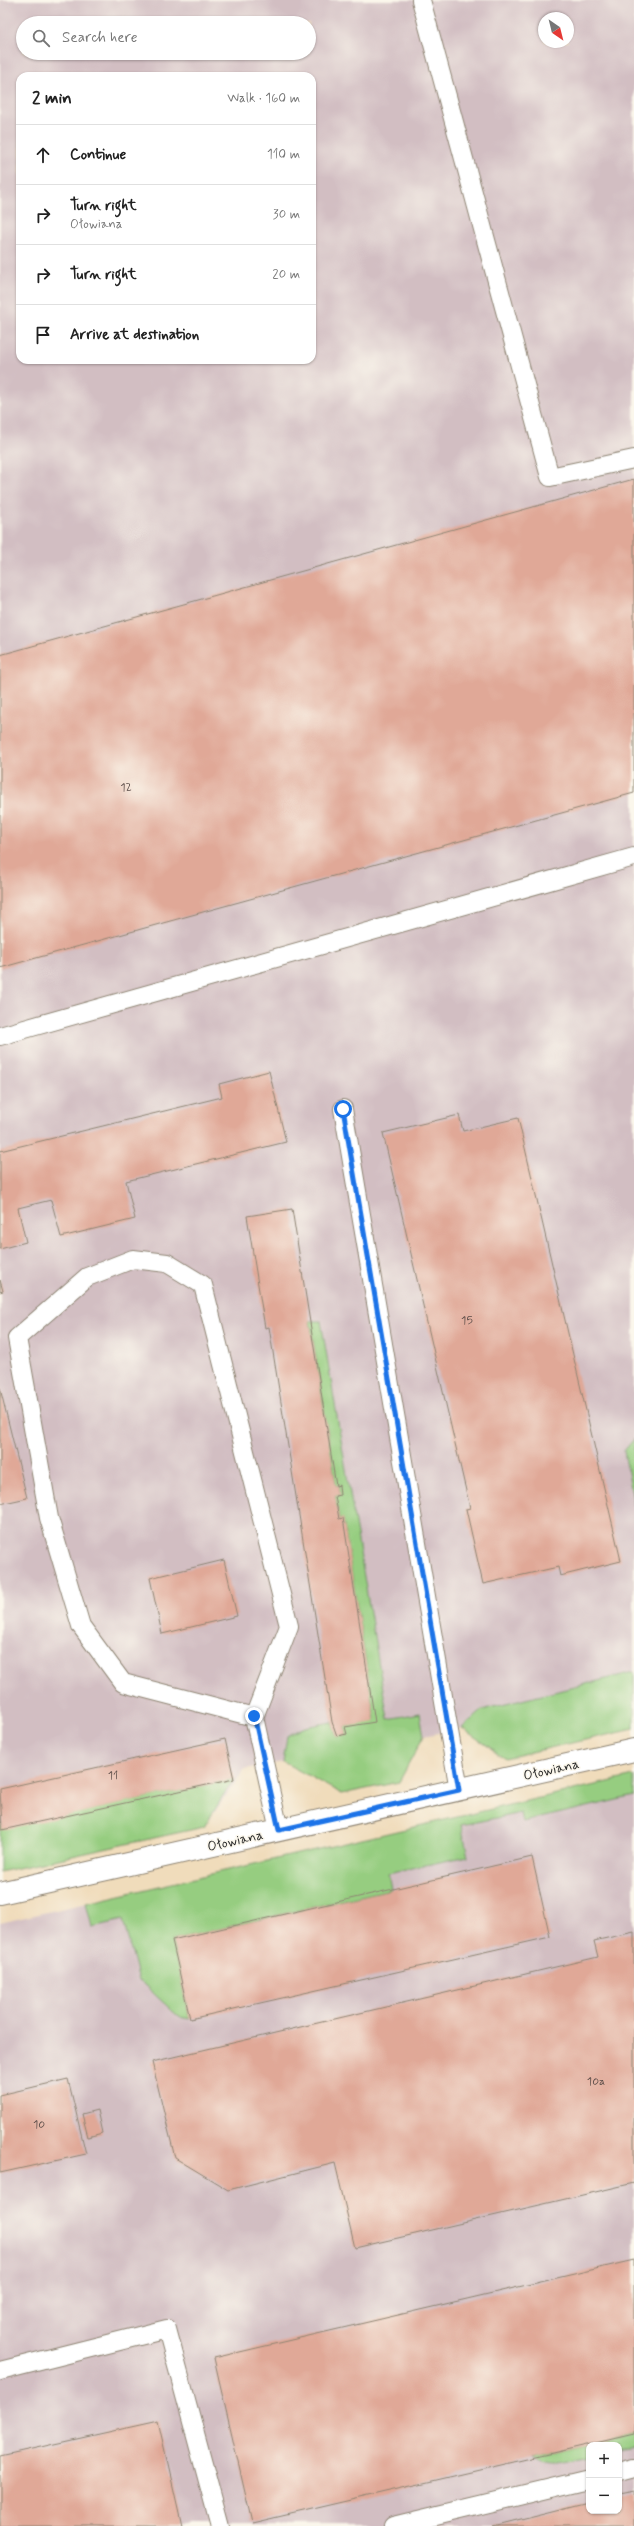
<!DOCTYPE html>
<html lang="en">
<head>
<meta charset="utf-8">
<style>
	body { margin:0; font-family:Mynerve,sans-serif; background:#f6f6f6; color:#222 }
	.controls { position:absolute; right:12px; bottom:12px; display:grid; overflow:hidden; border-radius:8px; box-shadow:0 1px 3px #0004 }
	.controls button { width:36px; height:36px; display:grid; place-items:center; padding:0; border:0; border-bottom:1px solid #e0e0e0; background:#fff; color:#222; font:20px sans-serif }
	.compass { position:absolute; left:538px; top:12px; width:36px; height:36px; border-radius:50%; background:#fff; box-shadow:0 1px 3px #0004; rotate:145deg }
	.stop { position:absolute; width:12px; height:12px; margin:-9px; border:3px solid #1a73e8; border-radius:50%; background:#fff }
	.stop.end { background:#1a73e8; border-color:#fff; box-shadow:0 1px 4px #0008 }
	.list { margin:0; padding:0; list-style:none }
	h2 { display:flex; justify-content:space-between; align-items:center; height:52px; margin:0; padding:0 16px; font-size:17px }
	h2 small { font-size:13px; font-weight:400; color:#767676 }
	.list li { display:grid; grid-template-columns:26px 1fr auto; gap:12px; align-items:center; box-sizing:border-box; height:60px; padding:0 16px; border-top:1px solid #e0e0e0 }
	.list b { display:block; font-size:15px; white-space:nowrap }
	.list p { margin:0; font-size:13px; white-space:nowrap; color:#767676 }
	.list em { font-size:13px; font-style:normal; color:#767676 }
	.icon { flex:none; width:22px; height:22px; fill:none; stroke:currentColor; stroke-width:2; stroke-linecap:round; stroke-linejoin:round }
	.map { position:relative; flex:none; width:634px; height:2526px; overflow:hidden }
	.search { position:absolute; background:#fff; box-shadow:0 1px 3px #0004; left:16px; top:16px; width:300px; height:44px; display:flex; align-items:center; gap:10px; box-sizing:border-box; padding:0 14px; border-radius:22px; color:#767676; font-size:15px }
	.panel { position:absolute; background:#fff; box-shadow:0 1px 3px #0004; left:16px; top:72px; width:300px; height:292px; border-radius:12px }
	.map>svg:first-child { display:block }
</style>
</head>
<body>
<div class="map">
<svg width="634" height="2526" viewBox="0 0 634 2526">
	<rect width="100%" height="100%" fill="#fbf7ec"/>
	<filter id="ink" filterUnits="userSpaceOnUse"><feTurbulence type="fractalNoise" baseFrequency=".025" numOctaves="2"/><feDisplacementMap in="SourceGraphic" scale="8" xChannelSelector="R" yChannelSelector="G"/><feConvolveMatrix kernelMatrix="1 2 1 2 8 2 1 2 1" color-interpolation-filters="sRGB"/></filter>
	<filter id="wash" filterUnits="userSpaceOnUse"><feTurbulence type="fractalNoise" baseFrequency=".012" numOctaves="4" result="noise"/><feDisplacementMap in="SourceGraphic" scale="16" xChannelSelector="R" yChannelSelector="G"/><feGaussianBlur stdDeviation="0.9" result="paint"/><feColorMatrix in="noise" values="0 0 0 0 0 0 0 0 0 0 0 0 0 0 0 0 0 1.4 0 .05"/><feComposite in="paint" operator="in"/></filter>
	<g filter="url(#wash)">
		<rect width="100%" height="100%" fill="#f0dcbb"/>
		<g fill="#d2bec2" fill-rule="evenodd">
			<path d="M0,0H634V1729L505,1758L462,1728L424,1736L399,1782L342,1794L283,1762L245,1769L204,1827L0,1872ZM544,18H568V42H544ZM23,23H309V53H23ZM20,76H312V360H20Z"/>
			<path d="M634,1776V2526H0V1923ZM589,2445H619V2511H589Z"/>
		</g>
		<g fill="#96cd80" stroke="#607c56">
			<polygon points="310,1321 321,1321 388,1719 420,1713 424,1736 399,1782 342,1794 283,1762 287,1736 305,1727 332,1722 337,1736 347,1734 345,1727 375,1721 343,1519 339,1519 335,1496 340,1495 339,1485 336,1486"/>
			<polygon points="634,1439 634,1505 624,1451"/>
			<polygon points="634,1672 634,1729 505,1758 462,1728 482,1710"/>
			<polygon points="634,1776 634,1796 523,1822 521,1813 461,1825 468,1856 388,1873 391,1889 172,1940 190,2019 179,2017 139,1980 123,1920 92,1927 86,1903"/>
			<polygon points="234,1779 204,1827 0,1872 0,1822 2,1829"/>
			<path d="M634,2434V2448L619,2451V2445H589V2458C569,2463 550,2471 532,2458Z"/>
		</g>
		<g id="blocks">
			<g fill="#e0a897">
				<polygon points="634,479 634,793 0,968 0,655"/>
				<polygon points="269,1071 286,1142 126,1181 135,1219 61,1237 51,1200 18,1208 26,1242 0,1249 0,1151 222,1097 219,1084"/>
				<polygon points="459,1115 463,1131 518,1118 621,1561 560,1576 558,1567 483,1584 466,1509 470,1508 383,1133"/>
				<polygon points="292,1209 336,1486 339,1485 340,1495 335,1496 339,1519 343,1518 375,1722 345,1727 347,1734 337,1736 332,1722 269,1327 265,1328 247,1216"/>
				<polygon points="0,1280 3,1291 0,1292"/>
				<polygon points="0,1388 27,1498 0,1504"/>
				<polygon points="224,1560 237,1616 162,1634 150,1578"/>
				<polygon points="225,1739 234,1779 2,1830 0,1789"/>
				<polygon points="532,1857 550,1937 190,2019 172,1940"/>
				<polygon points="634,1932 634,2183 355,2248 335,2163 228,2190 175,2158 152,2062 598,1957 594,1941"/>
				<polygon points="68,2079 86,2154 0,2173 0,2095"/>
				<polygon points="97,2110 102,2133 88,2137 82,2114"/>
				<polygon points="634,2260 634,2434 252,2523 214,2358"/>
				<polygon points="158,2421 182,2526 0,2526 0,2456"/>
				<polygon points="634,2492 634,2526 493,2526 589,2502 589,2511 619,2511 619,2495"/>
			</g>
		</g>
	</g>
	<g filter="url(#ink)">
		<use href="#blocks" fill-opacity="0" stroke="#8e8473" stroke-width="1"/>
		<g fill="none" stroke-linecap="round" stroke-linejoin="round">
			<g stroke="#8e8473" stroke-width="20">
				<g id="lane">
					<polyline points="421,0 550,477 634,459"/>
					<polyline points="0,1036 634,857"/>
					<polyline points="343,1109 459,1790"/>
					<polyline points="254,1717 123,1683 81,1626 49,1518 17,1338 87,1277 133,1259 167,1263 203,1285 289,1626 254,1717 279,1830"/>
					<polyline points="0,2371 167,2329 220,2526"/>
					<polyline points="619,2472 634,2468"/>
					<polyline points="393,2526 589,2479"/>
				</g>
			</g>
			<g stroke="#8e8473" stroke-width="24">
				<polyline id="street" points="0,1893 634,1750"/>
			</g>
			<use href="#lane" stroke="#fff" stroke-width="18"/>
			<use href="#street" stroke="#fff" stroke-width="22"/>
		</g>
	</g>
	<g fill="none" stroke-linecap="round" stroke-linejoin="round" filter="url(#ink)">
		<polyline stroke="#1a73e8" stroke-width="5" points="254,1716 279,1830 459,1790 343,1109"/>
	</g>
	<g text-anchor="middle" stroke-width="3" stroke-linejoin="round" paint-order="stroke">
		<g font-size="12" fill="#584a46">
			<text x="126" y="791">12</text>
			<text x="467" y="1324">15</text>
			<text x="113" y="1779">11</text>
			<text x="596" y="2085">10a</text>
			<text x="39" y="2128">10</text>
		</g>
		<g font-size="14" fill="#2b2b2b" stroke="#fbf7ec">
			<text transform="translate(551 1769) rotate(-13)" y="5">Ołowiana</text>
			<text transform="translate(235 1840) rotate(-13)" y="5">Ołowiana</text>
		</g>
	</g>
</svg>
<div class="controls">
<button>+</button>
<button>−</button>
</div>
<svg class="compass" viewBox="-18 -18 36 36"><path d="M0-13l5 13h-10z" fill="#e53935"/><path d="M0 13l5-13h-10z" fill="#767676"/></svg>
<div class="stop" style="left:343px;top:1109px"></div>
<div class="stop end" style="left:254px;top:1716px"></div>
<div class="search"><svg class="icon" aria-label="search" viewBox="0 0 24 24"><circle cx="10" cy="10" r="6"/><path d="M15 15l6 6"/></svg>Search here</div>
<section class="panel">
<h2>2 min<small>Walk · 160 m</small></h2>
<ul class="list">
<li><svg class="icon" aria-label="ahead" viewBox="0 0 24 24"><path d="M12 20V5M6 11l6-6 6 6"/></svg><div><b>Continue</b></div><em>110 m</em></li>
<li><svg class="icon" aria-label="right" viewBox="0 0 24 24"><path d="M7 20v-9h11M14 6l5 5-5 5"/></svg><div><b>Turn right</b><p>Ołowiana</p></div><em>30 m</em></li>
<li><svg class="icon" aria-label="right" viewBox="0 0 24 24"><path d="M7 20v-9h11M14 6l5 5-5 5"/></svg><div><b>Turn right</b></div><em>20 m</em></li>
<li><svg class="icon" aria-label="arrive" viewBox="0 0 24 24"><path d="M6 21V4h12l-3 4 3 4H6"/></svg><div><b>Arrive at destination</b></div></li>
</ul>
</section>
</div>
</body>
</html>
